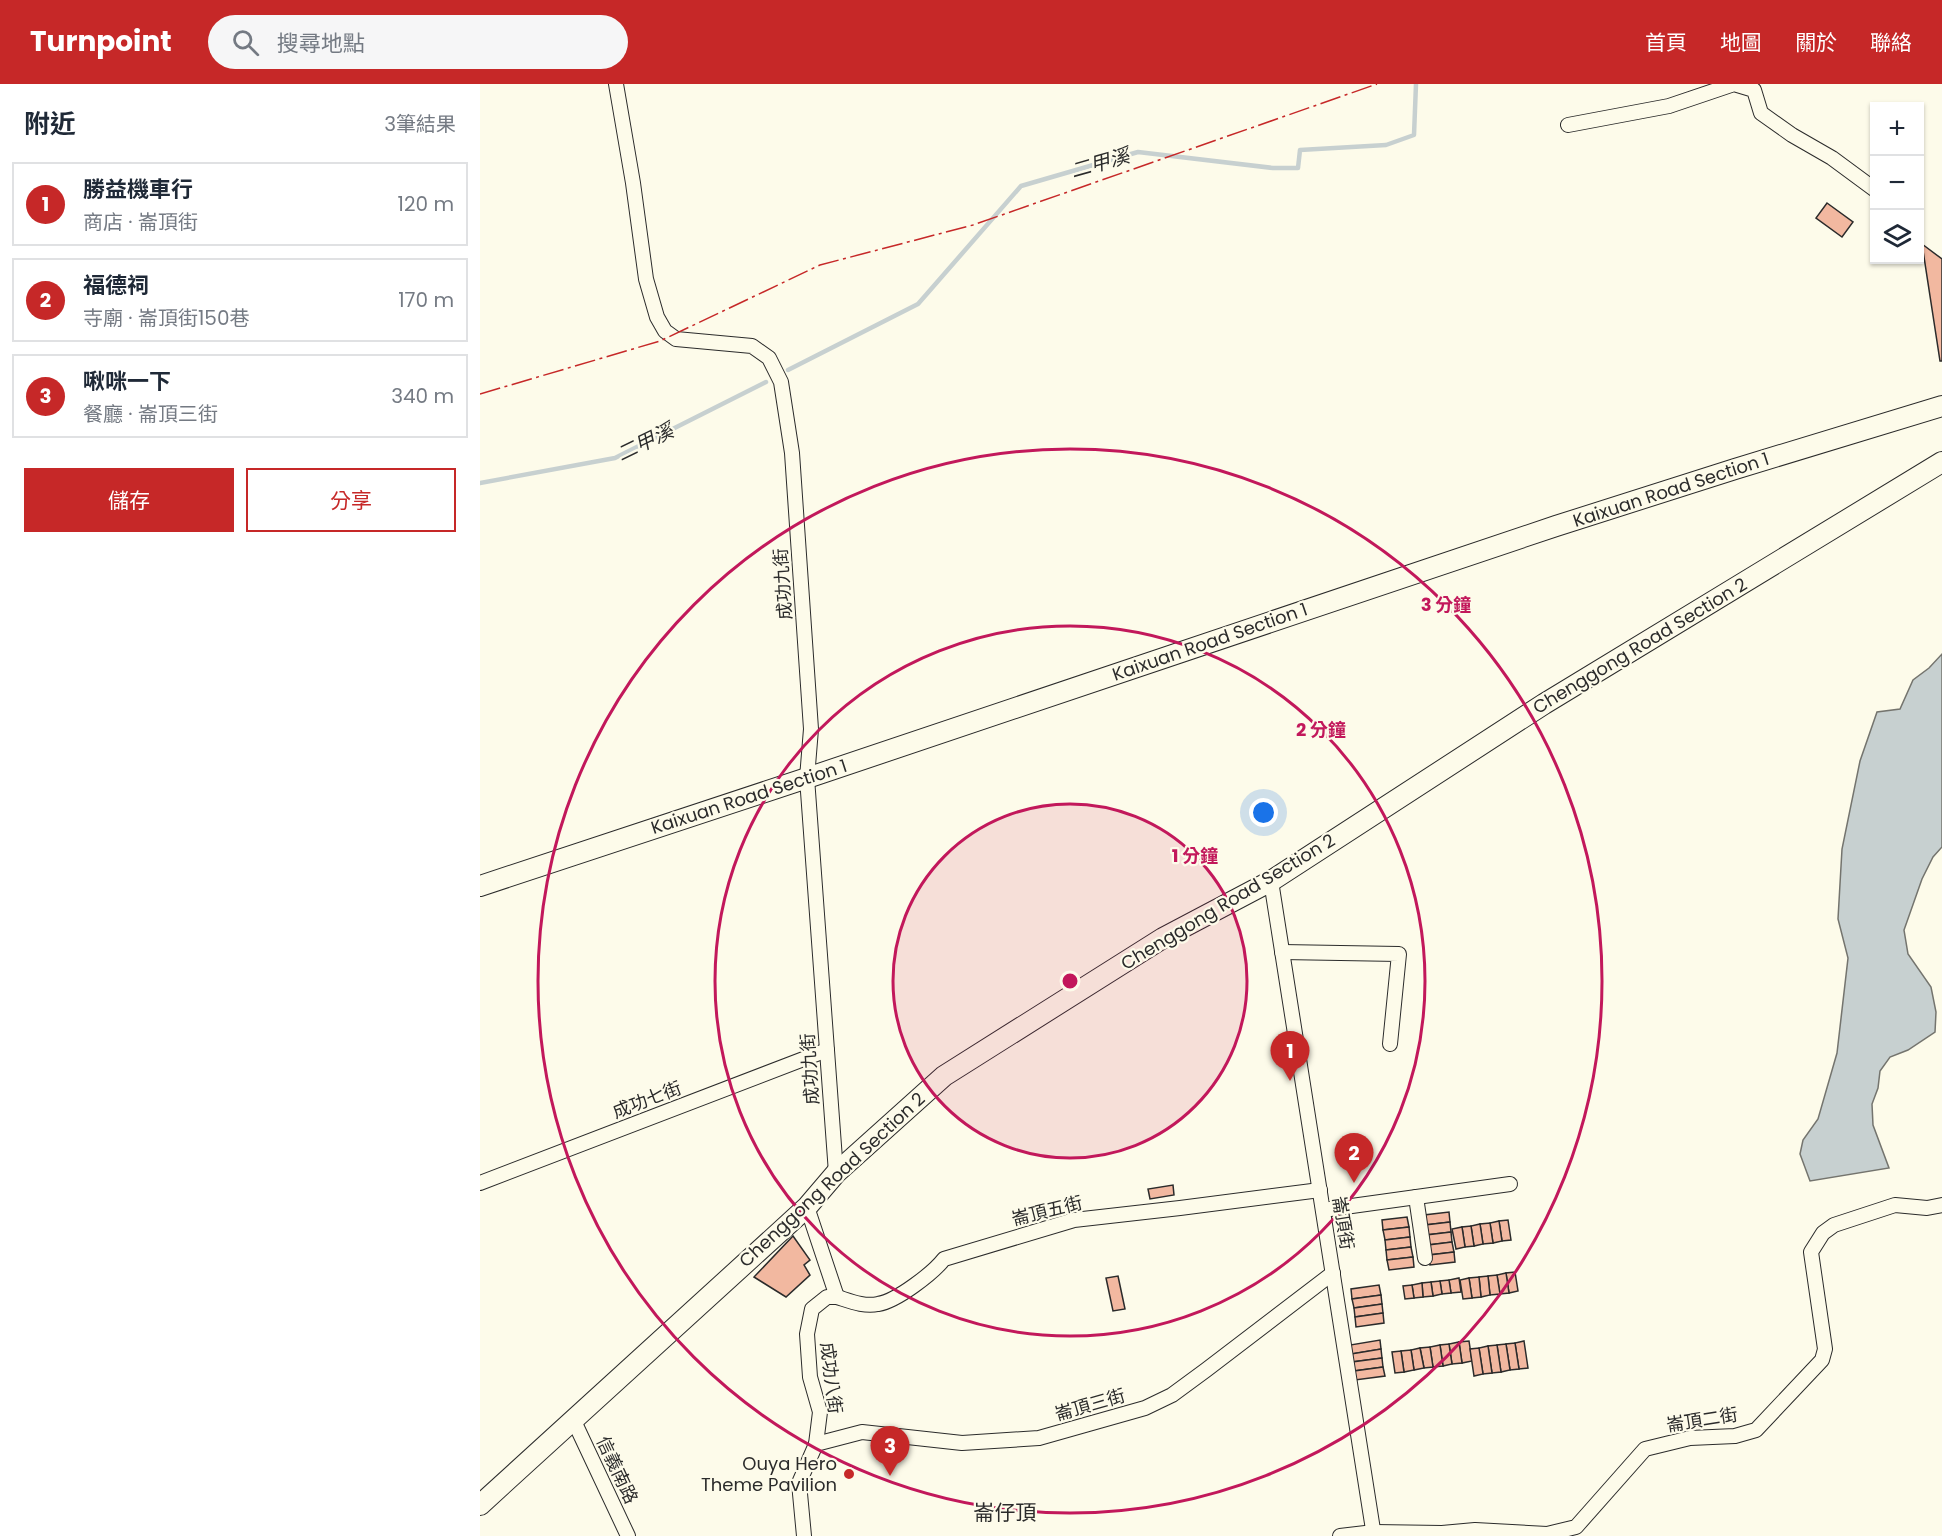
<!DOCTYPE html>
<html lang="zh-TW">
<head>
<meta charset="utf-8">
<style>
	body { margin:0; font-family:Poppins,"Noto Sans TC",sans-serif; background:#f6f6f7; color:#1f2937 }
	.controls { position:absolute; right:18px; top:18px; display:grid; overflow:hidden; border-radius:0px; box-shadow:0 2px 4px #0004 }
	.controls button { width:54px; height:54px; display:grid; place-items:center; padding:0; border:0; border-bottom:2px solid #e0e1e3; background:#fff; color:#1f2937; font:30px sans-serif }
	.you { position:absolute; left:784px; top:729px; width:21px; height:21px; margin:-15px; border:4px solid #fff; border-radius:50%; background:#1a73e8; box-shadow:0 0 0 9px #1a73e833 }
	.badge { display:grid; place-items:center; width:39px; height:39px; border-radius:50%; background:#c62828; color:#fff; font-size:20px; font-weight:700 }
	.pin { position:absolute; translate:-50% -50px; filter:drop-shadow(0 2px 3px #0008) }
	.pin::after { content:''; position:absolute; top:32px; width:21px; height:18px; background:inherit; clip-path:polygon(0 0,100% 0,50% 100%) }
	.list { margin:0; padding:0; list-style:none }
	h2 { display:flex; justify-content:space-between; align-items:center; height:78px; margin:0; padding:0 24px; font-size:26px }
	h2 small { font-size:20px; font-weight:400; color:#747a83 }
	.list li { display:grid; grid-template-columns:39px 1fr auto; gap:18px; align-items:center; box-sizing:border-box; height:84px; margin:0 12px 12px; padding:0 12px; border:2px solid #e0e1e3; border-radius:0px }
	.list b { display:block; font-size:22px; white-space:nowrap }
	.list p { margin:0; font-size:20px; white-space:nowrap; color:#747a83 }
	.list em { font-size:20px; font-style:normal; color:#747a83 }
	.actions { display:flex; gap:12px; padding:18px 24px }
	.actions a { flex:1; padding:14px 0; border:2px solid #c62828; border-radius:0px; text-align:center; font-size:21px; color:#c62828 }
	.actions .main { background:#c62828; color:#fff }
	.icon { flex:none; width:33px; height:33px; fill:none; stroke:currentColor; stroke-width:2; stroke-linecap:round; stroke-linejoin:round }
	.map { position:relative; flex:none; width:1462px; height:1452px; overflow:hidden }
	header { display:flex; align-items:center; gap:36px; box-sizing:border-box; height:84px; padding:0 30px; background:#c62828; color:#fff }
	header strong { font-size:28px }
	nav { display:flex; gap:33px; margin-inline-start:auto; font-size:21px }
	.search { width:420px; height:54px; background:#f6f6f7; display:flex; align-items:center; gap:15px; box-sizing:border-box; padding:0 21px; border-radius:33px; color:#747a83; font-size:22px }
	main { display:flex }
	aside { flex:1; background:#fff }
	.map>svg:first-child { display:block }
</style>
</head>
<body>
<header>
<strong>Turnpoint</strong>
<div class="search"><svg class="icon" aria-label="search" viewBox="0 0 24 24"><circle cx="10" cy="10" r="6"/><path d="M15 15l6 6"/></svg>搜尋地點</div>
<nav><a>首頁</a><a>地圖</a><a>關於</a><a>聯絡</a></nav>
</header>
<main>
<aside>
<h2>附近<small>3筆結果</small></h2>
<ul class="list">
<li><span class="badge">1</span><div><b>勝益機車行</b><p>商店 · 崙頂街</p></div><em>120 m</em></li>
<li><span class="badge">2</span><div><b>福德祠</b><p>寺廟 · 崙頂街150巷</p></div><em>170 m</em></li>
<li><span class="badge">3</span><div><b>啾咪一下</b><p>餐廳 · 崙頂三街</p></div><em>340 m</em></li>
</ul>
<div class="actions"><a class="main">儲存</a><a>分享</a></div>
</aside>
<div class="map">
<svg width="1462" height="1452" viewBox="0 0 1462 1452">
	<rect width="100%" height="100%" fill="#fdfbea"/>
	<polygon fill="#c7d0d0" stroke="#74746e" stroke-width="1.5" points="1462,570 1462,763 1453,773 1442,795 1424,846 1428,870 1451,903 1456,928 1455,948 1428,966 1410,973 1400,987 1398,1004 1392,1020 1393,1041 1409,1084 1330,1097 1320,1070 1323,1056 1338,1035 1357,969 1368,874 1358,835 1362,765 1380,677 1397,628 1420,625 1433,596 1449,584"/>
	<g fill="none" stroke-linecap="round" stroke-linejoin="round">
		<g stroke="#c7d0d0" stroke-width="4.5">
			<polyline points="308,286 438,220 541,102 658,68 793,84 818,84 820,66 906,61 934,51 936,0"/>
			<polyline points="0,399 135,374 286,298"/>
		</g>
	</g>
	<g fill="#f2b8a0" stroke="#2b2b2b" stroke-width="1.5">
		<polygon points="1347,119 1373,138 1362,153 1336,134"/>
		<polygon points="1442,160 1462,175 1462,277 1460,277"/>
		<polygon points="693,1101 694,1111 670,1115 668,1105"/>
		<polygon points="969,1128 970,1138 945,1141 944,1131"/>
		<polygon points="927,1133 929,1143 903,1146 902,1136"/>
		<polygon points="1028,1136 1031,1156 1022,1157 1019,1137"/>
		<polygon points="1019,1137 1022,1157 1013,1159 1010,1139"/>
		<polygon points="970,1138 971,1148 946,1151 945,1141"/>
		<polygon points="1010,1139 1013,1159 1003,1160 1000,1140"/>
		<polygon points="1000,1140 1003,1160 994,1162 991,1142"/>
		<polygon points="991,1142 994,1162 985,1163 982,1143"/>
		<polygon points="929,1143 930,1153 905,1156 903,1146"/>
		<polygon points="982,1143 985,1163 976,1165 972,1145"/>
		<polygon points="971,1148 972,1158 948,1161 946,1151"/>
		<polygon points="313,1152 330,1176 324,1181 330,1191 306,1213 274,1193"/>
		<polygon points="930,1153 931,1163 906,1166 905,1156"/>
		<polygon points="972,1158 974,1168 949,1171 948,1161"/>
		<polygon points="931,1163 933,1173 907,1176 906,1166"/>
		<polygon points="974,1168 975,1178 950,1181 949,1171"/>
		<polygon points="933,1173 934,1183 909,1186 907,1176"/>
		<polygon points="1035,1188 1038,1207 1029,1209 1026,1189"/>
		<polygon points="1026,1189 1029,1209 1020,1210 1017,1191"/>
		<polygon points="1017,1191 1020,1210 1010,1211 1008,1192"/>
		<polygon points="638,1192 645,1225 633,1227 626,1194"/>
		<polygon points="1008,1192 1010,1211 1001,1213 999,1193"/>
		<polygon points="999,1193 1001,1213 992,1214 989,1194"/>
		<polygon points="979,1194 981,1208 971,1209 969,1196"/>
		<polygon points="989,1194 992,1214 983,1215 980,1196"/>
		<polygon points="969,1196 971,1209 962,1210 960,1197"/>
		<polygon points="960,1197 962,1210 953,1212 951,1198"/>
		<polygon points="951,1198 953,1212 943,1213 942,1199"/>
		<polygon points="942,1199 943,1213 934,1214 932,1201"/>
		<polygon points="899,1201 901,1211 872,1215 871,1205"/>
		<polygon points="932,1201 934,1214 925,1215 923,1202"/>
		<polygon points="901,1211 902,1220 874,1224 872,1215"/>
		<polygon points="902,1220 903,1229 875,1233 874,1224"/>
		<polygon points="903,1229 904,1239 876,1243 875,1233"/>
		<polygon points="900,1256 901,1265 871,1270 870,1261"/>
		<polygon points="989,1257 992,1277 982,1279 979,1258"/>
		<polygon points="1044,1257 1048,1284 1039,1285 1035,1259"/>
		<polygon points="979,1258 982,1279 972,1280 969,1260"/>
		<polygon points="1035,1259 1039,1285 1030,1286 1026,1260"/>
		<polygon points="969,1260 972,1280 963,1282 960,1261"/>
		<polygon points="1026,1260 1030,1286 1021,1288 1017,1261"/>
		<polygon points="960,1261 963,1282 953,1283 950,1263"/>
		<polygon points="1017,1261 1021,1288 1012,1289 1008,1262"/>
		<polygon points="1008,1262 1012,1289 1003,1290 999,1264"/>
		<polygon points="950,1263 953,1283 944,1284 940,1264"/>
		<polygon points="940,1264 944,1284 934,1286 931,1266"/>
		<polygon points="999,1264 1003,1290 994,1292 990,1265"/>
		<polygon points="901,1265 902,1274 872,1278 871,1270"/>
		<polygon points="931,1266 934,1286 924,1288 921,1267"/>
		<polygon points="921,1267 924,1288 915,1289 912,1268"/>
		<polygon points="902,1274 903,1283 874,1287 872,1278"/>
		<polygon points="903,1283 905,1292 875,1296 874,1287"/>
	</g>
	<g fill="none" stroke-linecap="round" stroke-linejoin="round">
		<g stroke="#2b2b2b" stroke-width="16">
			<g id="street">
				<polyline points="136,0 153,99 166,195 177,233 185,247 196,255 272,262 289,274 301,298 312,369 331,645 327,694 356,1089"/>
				<polyline points="1088,41 1189,22 1254,0 1274,6 1281,29 1312,51 1352,74 1394,105"/>
				<polyline points="791,797 894,1452"/>
				<polyline points="802,868 919,870 910,960"/>
				<polyline points="0,1099 347,966"/>
				<polyline points="936,1113 945,1174"/>
				<polyline points="843,1126 1030,1100"/>
				<path d="M357,1213C370,1217 384,1223 398,1220C417,1217 453,1189 464,1175L594,1136L700,1124L840,1106"/>
				<polyline points="93,1335 148,1452"/>
				<polyline points="336,1360 382,1348 482,1359 559,1354 665,1324 692,1311 726,1286 853,1189"/>
				<polyline points="324,1452 319,1399 336,1360 340,1328 330,1293 327,1250 332,1225 347,1213 357,1213 327,1123"/>
				<polyline points="860,1452 894,1448 962,1449 995,1446 1067,1450 1096,1443 1165,1365 1210,1354 1255,1352 1276,1346 1342,1276 1345,1265 1331,1168 1343,1149 1354,1141 1415,1121 1447,1124 1462,1121"/>
			</g>
		</g>
		<g stroke="#2b2b2b" stroke-width="22">
			<g id="secondary">
				<polyline points="0,802 327,694 1076,442 1255,385 1462,322"/>
				<polyline points="0,1421 327,1123 356,1089 464,992 683,854 791,797 1064,620 1462,378"/>
			</g>
		</g>
		<use href="#street" stroke="#fdfbea" stroke-width="14"/>
		<use href="#secondary" stroke="#fdfbea" stroke-width="20"/>
		<polyline stroke="#c62828" stroke-width="1.5" stroke-dasharray="21 4.5 3 4.5" stroke-linecap="butt" points="0,310 180,257 340,181 493,141 897,0"/>
	</g>
	<circle cx="590" cy="897" r="177" fill="#c2185b" fill-opacity=".12"/>
	<g fill="none" stroke="#c2185b" stroke-width="3">
		<circle cx="590" cy="897" r="177"/>
		<circle cx="590" cy="897" r="355"/>
		<circle cx="590" cy="897" r="532"/>
	</g>
	<circle fill="#c62828" stroke="#fdfbea" stroke-width="2" cx="369" cy="1390" r="6"/>
	<g text-anchor="middle" stroke-width="4.5" stroke-linejoin="round" paint-order="stroke">
		<g font-size="18" fill="#2b2b2b" stroke="#fdfbea">
			<text transform="translate(1191 406) rotate(-18)" y="6">Kaixuan Road Section 1</text>
			<text transform="translate(303 500) rotate(-94)" y="6">成功九街</text>
			<text transform="translate(730 558) rotate(-19)" y="6">Kaixuan Road Section 1</text>
			<text transform="translate(1160 562) rotate(-31)" y="6">Chenggong Road Section 2</text>
			<text transform="translate(269 713) rotate(-18)" y="6">Kaixuan Road Section 1</text>
			<text transform="translate(748 818) rotate(-31)" y="6">Chenggong Road Section 2</text>
			<text transform="translate(330 985) rotate(-94)" y="6">成功九街</text>
			<text transform="translate(167 1016) rotate(-21)" y="6">成功七街</text>
			<text transform="translate(352 1096) rotate(-43)" y="6">Chenggong Road Section 2</text>
			<text transform="translate(567 1127) rotate(-14)" y="6">崙頂五街</text>
			<text transform="translate(863 1139) rotate(81)" y="6">崙頂街</text>
			<text transform="translate(351 1294) rotate(83)" y="6">成功八街</text>
			<text transform="translate(610 1321) rotate(-16)" y="6">崙頂三街</text>
			<text transform="translate(1222 1336) rotate(-9)" y="6">崙頂二街</text>
			<text transform="translate(137 1386) rotate(65)" y="6">信義南路</text>
		</g>
		<g font-size="18" fill="#2b2b2b" stroke="#fdfbea" text-anchor="end">
			<text x="357" y="1386">Ouya Hero<tspan x="357" dy="21">Theme Pavilion</tspan></text>
		</g>
		<g font-size="20" font-style="italic" fill="#2b2b2b" stroke="#fdfbea">
			<text transform="translate(620 79) rotate(-16)" y="7">二甲溪</text>
			<text transform="translate(165 358) rotate(-26)" y="7">二甲溪</text>
		</g>
		<g font-size="21" fill="#2b2b2b" stroke="#fdfbea">
			<text x="525" y="1436">崙仔頂</text>
		</g>
	</g>
	<circle cx="590" cy="897" r="9" fill="#c2185b" stroke="#fdfbea" stroke-width="3"/>
	<g font-size="18" text-anchor="middle" font-weight="bold" fill="#c2185b" stroke="#fdfbea" stroke-width="4.5" stroke-linejoin="round" paint-order="stroke">
		<text x="966" y="527">3 分鐘</text>
		<text x="841" y="652">2 分鐘</text>
		<text x="715" y="778">1 分鐘</text>
	</g>
</svg>
<div class="controls">
<button>+</button>
<button>−</button>
<button><svg class="icon" aria-label="layers" viewBox="0 0 24 24"><path d="M12 4l9 5-9 5-9-5zM3 14l9 5 9-5"/></svg></button>
</div>
<div class="you"></div>
<div class="pin badge" style="left:810px;top:997px">1</div>
<div class="pin badge" style="left:874px;top:1099px">2</div>
<div class="pin badge" style="left:410px;top:1392px">3</div>
</div>
</main>
</body>
</html>
